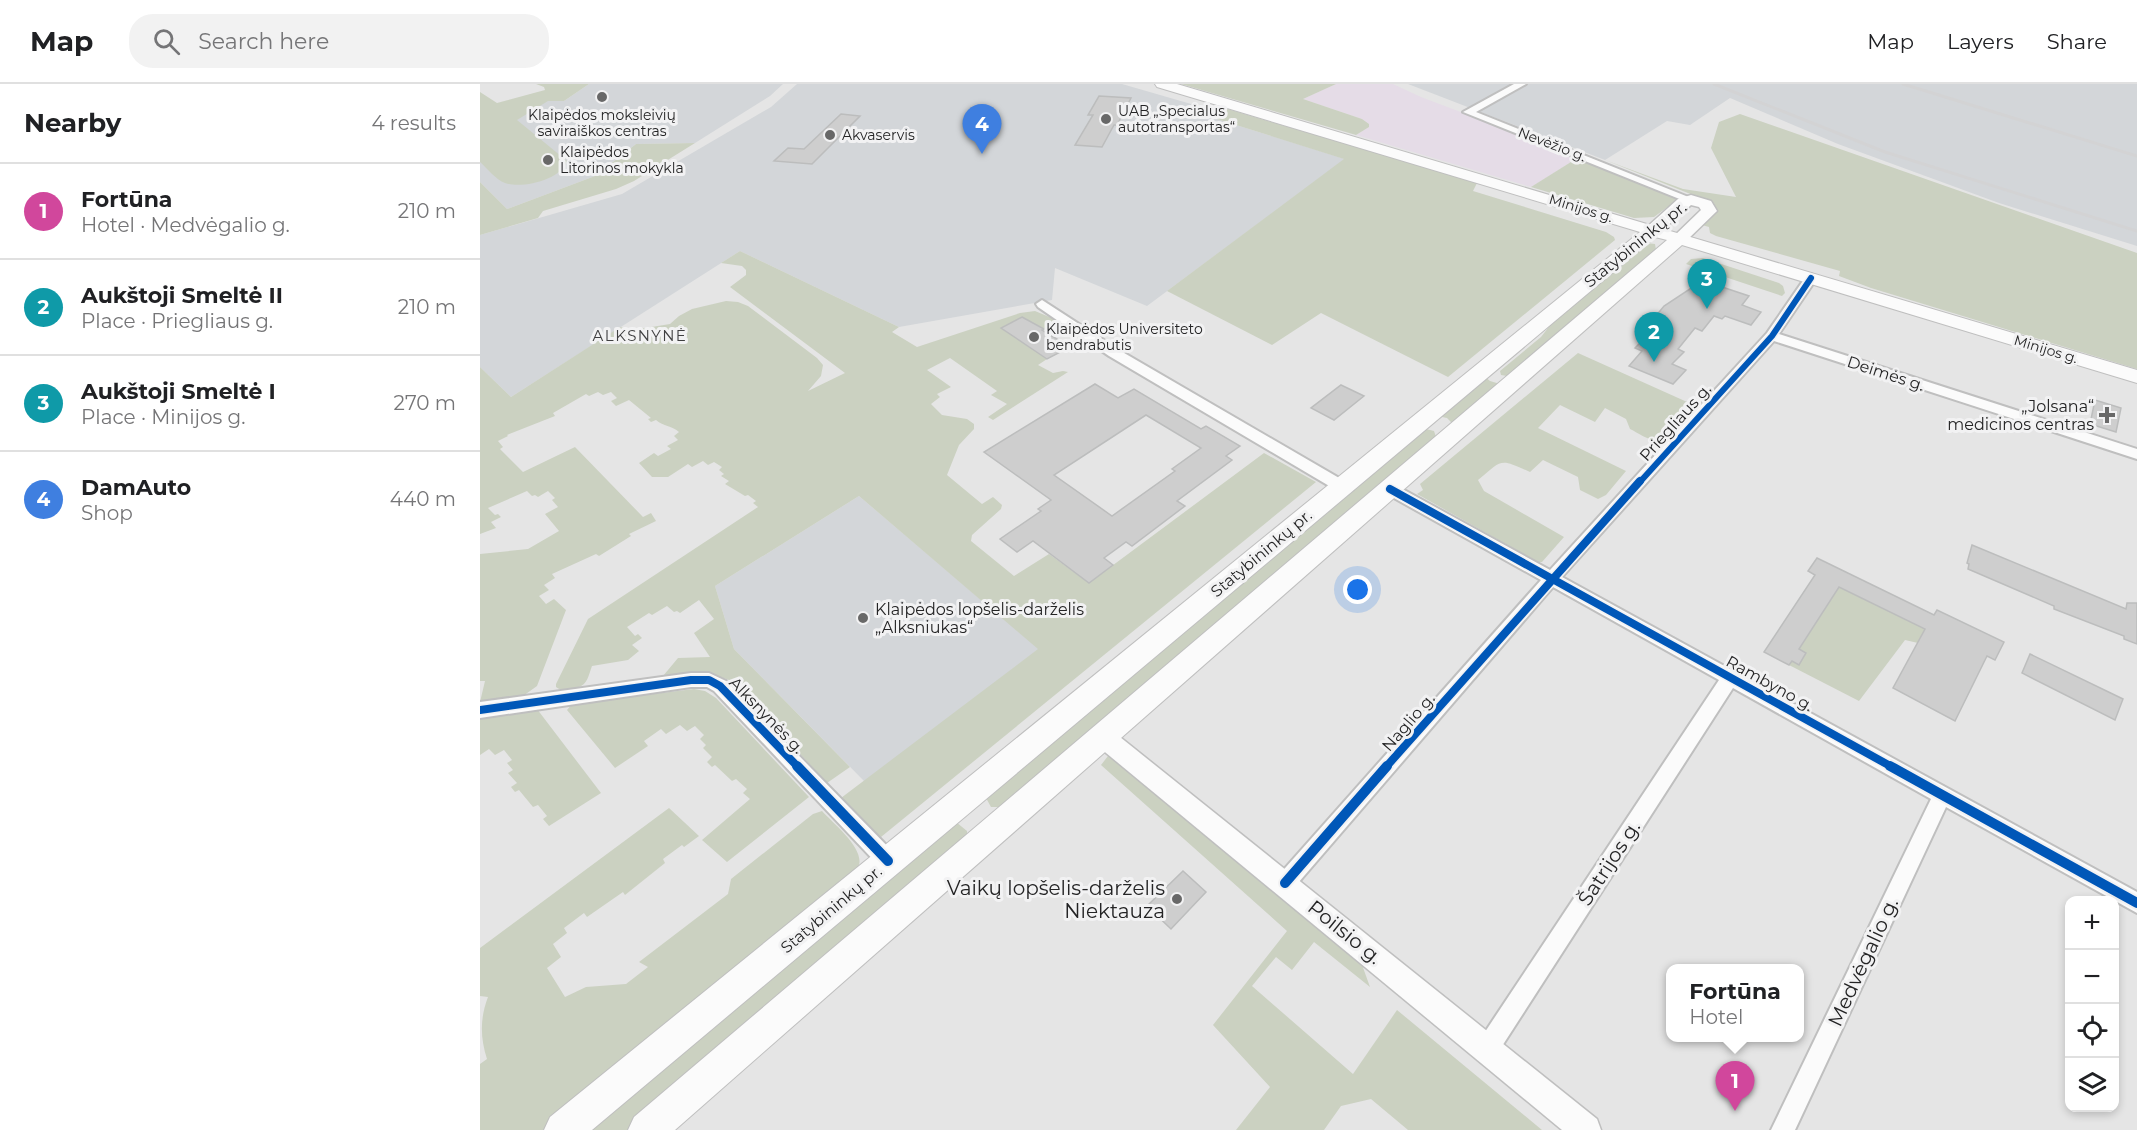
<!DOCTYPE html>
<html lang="en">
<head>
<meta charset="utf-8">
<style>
	body { margin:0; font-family:Montserrat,sans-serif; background:#f2f2f2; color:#202124 }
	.controls { position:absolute; right:18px; bottom:18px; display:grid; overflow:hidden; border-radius:12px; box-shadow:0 3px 9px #0003 }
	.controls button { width:54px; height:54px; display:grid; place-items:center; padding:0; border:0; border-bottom:2px solid #e0e0e0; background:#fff; color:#202124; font:30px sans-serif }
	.you { position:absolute; left:878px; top:506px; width:21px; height:21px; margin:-15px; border:4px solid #fff; border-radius:50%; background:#1a73e8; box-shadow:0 0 0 9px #1a73e833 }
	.badge { display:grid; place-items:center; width:39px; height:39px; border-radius:50%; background:#686868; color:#fff; font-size:20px; font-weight:700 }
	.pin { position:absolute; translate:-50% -50px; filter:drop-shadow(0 2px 3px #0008) }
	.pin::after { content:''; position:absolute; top:32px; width:21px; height:18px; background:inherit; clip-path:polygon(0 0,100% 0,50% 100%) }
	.popup { position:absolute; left:1186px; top:880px; width:138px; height:78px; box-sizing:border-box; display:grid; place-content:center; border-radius:12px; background:#fff; filter:drop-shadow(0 2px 4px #0005); font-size:20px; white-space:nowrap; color:#757577 }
	.popup b { font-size:22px; color:#202124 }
	.popup::after { content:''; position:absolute; left:50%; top:100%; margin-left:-12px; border:12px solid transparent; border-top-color:#fff }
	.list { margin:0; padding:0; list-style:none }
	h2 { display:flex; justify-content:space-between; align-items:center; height:78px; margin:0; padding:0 24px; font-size:26px }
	h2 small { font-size:20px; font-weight:400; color:#757577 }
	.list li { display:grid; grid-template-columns:39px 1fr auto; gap:18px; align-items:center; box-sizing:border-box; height:96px; padding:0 24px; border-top:2px solid #e0e0e0 }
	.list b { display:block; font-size:22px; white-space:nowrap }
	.list p { margin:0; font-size:20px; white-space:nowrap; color:#757577 }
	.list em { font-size:20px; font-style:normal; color:#757577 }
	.icon { flex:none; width:33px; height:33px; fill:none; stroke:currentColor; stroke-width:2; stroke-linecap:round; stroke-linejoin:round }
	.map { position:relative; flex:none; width:1657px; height:1046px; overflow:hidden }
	header { display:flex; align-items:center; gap:36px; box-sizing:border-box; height:84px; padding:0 30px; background:#fff; border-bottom:2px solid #e0e0e0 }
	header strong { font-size:28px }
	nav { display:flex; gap:33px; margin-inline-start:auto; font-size:21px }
	.search { width:420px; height:54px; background:#f2f2f2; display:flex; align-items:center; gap:15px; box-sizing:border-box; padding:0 21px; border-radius:24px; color:#757577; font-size:22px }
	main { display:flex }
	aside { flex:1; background:#fff }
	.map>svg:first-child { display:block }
</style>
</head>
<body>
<header>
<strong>Map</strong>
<div class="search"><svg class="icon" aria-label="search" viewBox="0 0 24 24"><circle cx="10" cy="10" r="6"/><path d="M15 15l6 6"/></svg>Search here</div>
<nav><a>Map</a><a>Layers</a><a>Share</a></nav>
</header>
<main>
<aside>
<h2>Nearby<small>4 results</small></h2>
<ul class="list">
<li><span class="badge" style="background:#d1479c">1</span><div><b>Fortūna</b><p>Hotel · Medvėgalio g.</p></div><em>210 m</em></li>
<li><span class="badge" style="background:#0f9aa8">2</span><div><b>Aukštoji Smeltė II</b><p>Place · Priegliaus g.</p></div><em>210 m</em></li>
<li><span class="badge" style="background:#0f9aa8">3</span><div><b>Aukštoji Smeltė I</b><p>Place · Minijos g.</p></div><em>270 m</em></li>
<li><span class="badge" style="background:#3f7fe0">4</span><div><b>DamAuto</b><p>Shop</p></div><em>440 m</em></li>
</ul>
</aside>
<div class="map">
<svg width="1657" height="1046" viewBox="0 0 1657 1046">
	<rect width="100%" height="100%" fill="#e5e5e5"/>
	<polygon fill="#e5dce7" points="856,0 913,0 941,13 1099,73 1051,103 876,51 889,43 889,40 882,35 823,15"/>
	<g fill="#d3d6d9">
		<polygon points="109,0 303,0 290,12 215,59 156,60 115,92 27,125 0,98 0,37 63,17 84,17"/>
		<polygon points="317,0 642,0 725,24 718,29 865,75 667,222 575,184 572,216 419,243 260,167 31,313 0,283 0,151 142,110 291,23"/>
		<polygon points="928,0 1657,0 1657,162 1519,119 1358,60 1250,14 1210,41 1187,37 1125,76"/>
		<polygon points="379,412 559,565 385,698 254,565 235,502"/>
	</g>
	<g fill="#cbd1c1">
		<path d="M56,0H109L84,17H68L37,36L87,77C81,96 42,105 25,99C16,96 7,84 0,78V8L17,19L65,6L64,3Z"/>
		<polygon points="701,0 856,0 823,15 882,35 889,40 889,43 876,51"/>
		<polygon points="741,23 997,99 993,107 1126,148 1134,153 1135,156 968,293 841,229 792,261 687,207 864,75 724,31"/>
		<polygon points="1260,30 1657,169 1657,285 1391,204 1359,192 1360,187 1236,152 1230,149 1229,143 1222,141 1237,128 1233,119 1125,76 1203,105 1256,113 1231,64 1239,38"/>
		<polygon points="215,59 154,97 136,105 63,127 58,134 0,151 0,98 27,125 115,92 156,60"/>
		<polygon points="1099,73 1187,108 1197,116 1174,133 1154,134 1051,103"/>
		<polygon points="1166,159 1175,160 1176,166 1027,292 1021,291 1020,287 1061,253 1078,231"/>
		<path d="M260,167L419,243L412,248L437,263L540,229L555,227L579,237L564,245L542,233L522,244L567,275L558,281L573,289L583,287L588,288L513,336L508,333L527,320L511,311L517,307L470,274L447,286L471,303L457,310L460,313L451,320L462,331L487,335L494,340V345L479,361L467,391L502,420L513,413L522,421L521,425L492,451L491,457L534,492L569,470L609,499L784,369L836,398L401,753L394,749L361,714L558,565L379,412L235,502L254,565L370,683L347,699L252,597L226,588L183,592L198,574L230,573L214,549L234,535L219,516L200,529L197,527L194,528L187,522L172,531L169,529L147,543L155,552L158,550L162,554L152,561L159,567L148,576L112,582C107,596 107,603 91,605C84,606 82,607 76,603V600L108,535L278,423L273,419L276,417L268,411L265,412L245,400L249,397L241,392L244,390L239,386L242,383L234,378L228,381L223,377L212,383L208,380L188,393H172L159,379L174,369L178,372L191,365L187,362L198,356L194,352L199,348C191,341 184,343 176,336L171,338L168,335L171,334L149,316L136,322L131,317L137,314L131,308L123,311L118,308L109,312L106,310L73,329L75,332L27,351L28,352L18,357L23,363L20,365L43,388L95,363L163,433L171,429L176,437L149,450L151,452L119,472L116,470L72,490L75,494L64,501L69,506L59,512L66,520L74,515L86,526L57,602L43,612L0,618L5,597H0V470L48,465L79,447L65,430L78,423L72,416L75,414L68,407L58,413L55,411L52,412L47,407L8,424L15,431L18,430L21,433L11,438L16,444L0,450V283L31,313L140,243L153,246L190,240L199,232L212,225L246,217L258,218L268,222L337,274L343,281L341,292L328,307L365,289L250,203L266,191V186L262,182L241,179Z"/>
		<polygon points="1223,174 1299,199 1303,202 1305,209 1302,212 1206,180 1211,175"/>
		<path d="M1098,269L1216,322C1208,331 1189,359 1177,357C1168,356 1158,349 1150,345L1146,335L1125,324L1115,338L1080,321L1058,344L1146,387L1126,411L1118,415L1100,406L1098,393L1063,376L1050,388C1019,374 1023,375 998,396L1004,407L1084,453L1062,478H1058L937,410L943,406L940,400Z"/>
		<polygon points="1004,292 1010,297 1020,300 973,340 967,334 957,332"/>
		<polygon points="946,345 954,347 956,353 522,723 511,723 506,714"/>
		<polygon points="1359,503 1445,545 1438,559 1425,556 1379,617 1309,581"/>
		<polygon points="214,605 225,607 236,614 329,713 247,778 222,756 270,715 263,709 267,705 256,695 252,697 235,681 232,683 227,678 232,673 223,664 226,661 220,655 224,651 215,642 207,647 200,641 186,650 181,645 164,657 168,662 135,684 87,626 92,620"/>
		<polygon points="57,625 121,709 69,742 63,735 67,732 58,721 53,723 39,706 35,708 31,703 37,699 28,689 33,686 27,679 32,676 24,666 15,671 9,665 0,671 0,632"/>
		<polygon points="628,672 638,675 881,878 890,903 834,858 812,886 796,873 772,902 873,990 917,926 1062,1046 928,1046 891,1015 861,1022 844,1046 756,1046 790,1003 733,941 807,847 621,681"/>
		<path d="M189,724L219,752L204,763L202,761L183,775L185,779L145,811L143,808L107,833L104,829L84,844L87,849L73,860L81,873L67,884L85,913L106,903L146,900L168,883L159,878L248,810L251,795L333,730L342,727C353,739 384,764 379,781C376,789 366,796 360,802L63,1046H0V980L7,975C0,953 0,934 8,913L0,912V864Z"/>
		<polygon points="476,738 487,747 487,755 147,1046 104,1046"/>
	</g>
	<g fill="#cecece" stroke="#bcbdbd" stroke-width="1.5" fill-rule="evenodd">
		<polygon points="619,12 651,14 637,41 634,41 622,63 595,61 613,31 608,31"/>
		<polygon points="361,30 380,32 332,80 294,77 308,64 324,65"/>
		<polygon points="1218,195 1269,212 1262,221 1281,228 1271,241 1245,232 1242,235 1234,232 1222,247 1215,244 1198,265 1204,268 1192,280 1206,286 1193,300 1149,282 1162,267 1155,264 1178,241 1171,238 1184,222 1210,205"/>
		<polygon points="542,233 564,245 562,246 590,263 567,275 521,244"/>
		<path d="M615,300L638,314L654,305L721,345L726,342L760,362L746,372L752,376L697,417L705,422L652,462L646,458L624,474L633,481L609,499L553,457L537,468L520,455L561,427L558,425L571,416L504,368ZM666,331L721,364L692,385L695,387L632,432L574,391Z"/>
		<polygon points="861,301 884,312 854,336 831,324"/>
		<polygon points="1615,316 1641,324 1636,348 1610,340"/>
		<polygon points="1492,461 1646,525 1647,519 1657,519 1657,560 1644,555 1644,552 1574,525 1574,522 1488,485 1489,480 1487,479"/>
		<polygon points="1337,474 1454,531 1457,526 1524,558 1515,576 1507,572 1475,637 1413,604 1445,545 1359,503 1319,565 1326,569 1319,581 1312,577 1309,581 1284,568 1335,491 1328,487"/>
		<polygon points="1550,570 1643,615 1635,636 1542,589"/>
		<polygon points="703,787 726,808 691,845 667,822"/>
	</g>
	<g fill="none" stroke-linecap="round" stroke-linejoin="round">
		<g stroke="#bfbfbf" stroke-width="4">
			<g id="minor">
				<polygon points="1034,0 1046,0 996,28 1216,116 1215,118 1207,118 983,28"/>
				<polygon points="1331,190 1337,194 1299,250 1657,365 1657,375 1294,257 1082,493 1657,808 1657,829 1466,723 1315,1046 1291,1046 1451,715 1253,604 1015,973 1007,976 999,973 996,965 999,957 1239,596 1073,503 812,806 805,809 798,806 795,799 798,792 1061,496 905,409 903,405 905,401 915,401 1070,486 1287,249 1327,191"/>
				<polygon points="562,216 639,266 866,398 868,402 866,406 856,406 629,272 558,223 556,220"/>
				<polygon points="211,589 229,589 246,597 415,770 418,777 415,784 408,787 401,784 234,607 227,603 211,603 0,634 0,618"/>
			</g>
		</g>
		<g stroke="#bfbfbf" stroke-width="3">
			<polygon id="tertiary" points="622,642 630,645 1117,1035 1121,1046 1082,1046 614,659 610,652 614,645"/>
		</g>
		<g stroke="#bfbfbf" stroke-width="3">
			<polygon id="secondary" points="1211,111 1231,117 1237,127 1206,157 1200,159 1192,154 1221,126 1219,123 1211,121 1179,149 1167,149 1165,146 1167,143 1198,115"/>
		</g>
		<g stroke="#bfbfbf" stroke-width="2">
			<polygon id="primary" points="675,0 697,0 1657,286 1657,299 1202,161 195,1046 148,1046 154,1033 1187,156 1175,153 112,1046 64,1046 70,1033 1160,148 677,3"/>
		</g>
		<use href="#minor" fill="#fbfbfb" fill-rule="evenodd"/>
		<use href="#tertiary" fill="#fbfbfb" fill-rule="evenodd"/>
		<use href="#secondary" fill="#fbfbfb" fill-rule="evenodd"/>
		<use href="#primary" fill="#fbfbfb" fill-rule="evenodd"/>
		<g stroke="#d3d3d4" stroke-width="3">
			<polyline points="1234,0 1405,68 1657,147"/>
			<polyline points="1423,0 1657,72"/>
		</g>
		<g stroke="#f2f2f3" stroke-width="9">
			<polyline id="cycleway-far2" points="1159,399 1292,252 1331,194"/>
		</g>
		<g stroke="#f2f2f3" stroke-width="11">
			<g id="cycleway-far1">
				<polyline points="910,405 1412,683"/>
				<polyline points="0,626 211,596 229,596 240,602 318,683"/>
				<polyline points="906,683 1160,397"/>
			</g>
		</g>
		<g stroke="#f2f2f3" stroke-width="14">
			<g id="cycleway">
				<polyline points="317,682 408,777"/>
				<polyline points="1410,682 1657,819"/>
				<polyline points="805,799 907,682"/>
			</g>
		</g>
		<use href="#cycleway-far2" stroke="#0057b8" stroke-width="6"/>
		<use href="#cycleway-far1" stroke="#0057b8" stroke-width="8"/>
		<use href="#cycleway" stroke="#0057b8" stroke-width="10"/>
	</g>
	<g fill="#686868" stroke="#f2f2f3" stroke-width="2">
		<circle cx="122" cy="13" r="6"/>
		<circle cx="626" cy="35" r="6"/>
		<circle cx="350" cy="51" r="6"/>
		<circle cx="68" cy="76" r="6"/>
		<circle cx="554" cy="253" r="6"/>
		<path d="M1624 322h6v6h6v6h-6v6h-6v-6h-6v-6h6z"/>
		<circle cx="383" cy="534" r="6"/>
		<circle cx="697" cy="815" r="6"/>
	</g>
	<g text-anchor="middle" stroke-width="6" stroke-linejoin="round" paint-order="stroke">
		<g font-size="14" fill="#242425" stroke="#f2f2f3" text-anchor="start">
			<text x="638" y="32">UAB „Specialus<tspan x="638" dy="16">autotransportas“</tspan></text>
			<text x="122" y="36" text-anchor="middle">Klaipėdos moksleivių<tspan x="122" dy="16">saviraiškos centras</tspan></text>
			<text x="362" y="56">Akvaservis</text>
			<text x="80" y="73">Klaipėdos<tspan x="80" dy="16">Litorinos mokykla</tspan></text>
			<text x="566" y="250">Klaipėdos Universiteto<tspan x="566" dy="16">bendrabutis</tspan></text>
		</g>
		<g font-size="14" fill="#242425" stroke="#f2f2f3">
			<text transform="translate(1072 60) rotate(21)" y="5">Nevėžio g.</text>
			<text transform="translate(1101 124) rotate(17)" y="5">Minijos g.</text>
			<text transform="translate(1566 265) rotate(17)" y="5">Minijos g.</text>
		</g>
		<g font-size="15" letter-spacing="1.5" fill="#3f3f40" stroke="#f2f2f3">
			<text x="160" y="257">ALKSNYNĖ</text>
		</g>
		<g font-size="16" fill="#242425" stroke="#f2f2f3">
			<text transform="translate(1155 160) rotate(-39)" y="6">Statybininkų pr.</text>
			<text transform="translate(1406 289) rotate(18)" y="6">Deimės g.</text>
			<text transform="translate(1195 338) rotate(-48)" y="6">Priegliaus g.</text>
			<text transform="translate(781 469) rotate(-40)" y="6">Statybininkų pr.</text>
			<text transform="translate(1290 599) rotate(29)" y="6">Rambyno g.</text>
			<text transform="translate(287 631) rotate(46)" y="6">Alksnynės g.</text>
			<text transform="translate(928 638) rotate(-49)" y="6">Naglio g.</text>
			<text transform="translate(351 825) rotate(-40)" y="6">Statybininkų pr.</text>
		</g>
		<g font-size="16" fill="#242425" stroke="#f2f2f3" text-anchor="end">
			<text x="1614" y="328">„Jolsana“<tspan x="1614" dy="18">medicinos centras</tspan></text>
			<text x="395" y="531" text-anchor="start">Klaipėdos lopšelis-darželis<tspan x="395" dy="18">„Alksniukas“</tspan></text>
		</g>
		<g font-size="20" fill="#242425" stroke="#f2f2f3">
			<text transform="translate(1129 779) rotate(-57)" y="7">Šatrijos g.</text>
			<text transform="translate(865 848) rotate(39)" y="7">Poilsio g.</text>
			<text transform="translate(1383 878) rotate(-65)" y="7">Medvėgalio g.</text>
		</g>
		<g font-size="20" fill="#242425" stroke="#f2f2f3" text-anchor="end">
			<text x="685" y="811">Vaikų lopšelis-darželis<tspan x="685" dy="23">Niektauza</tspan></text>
		</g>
	</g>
</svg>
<div class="controls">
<button>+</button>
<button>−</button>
<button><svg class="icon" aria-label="locate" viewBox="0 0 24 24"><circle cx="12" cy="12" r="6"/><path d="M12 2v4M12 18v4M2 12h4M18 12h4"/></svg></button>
<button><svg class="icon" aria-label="layers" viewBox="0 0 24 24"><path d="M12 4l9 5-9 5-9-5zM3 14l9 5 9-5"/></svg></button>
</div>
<div class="you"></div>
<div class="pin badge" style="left:1255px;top:1027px;background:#d1479c">1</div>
<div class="popup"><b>Fortūna</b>Hotel</div>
<div class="pin badge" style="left:1174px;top:278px;background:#0f9aa8">2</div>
<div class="pin badge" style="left:1227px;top:225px;background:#0f9aa8">3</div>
<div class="pin badge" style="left:502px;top:70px;background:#3f7fe0">4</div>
</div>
</main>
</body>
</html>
